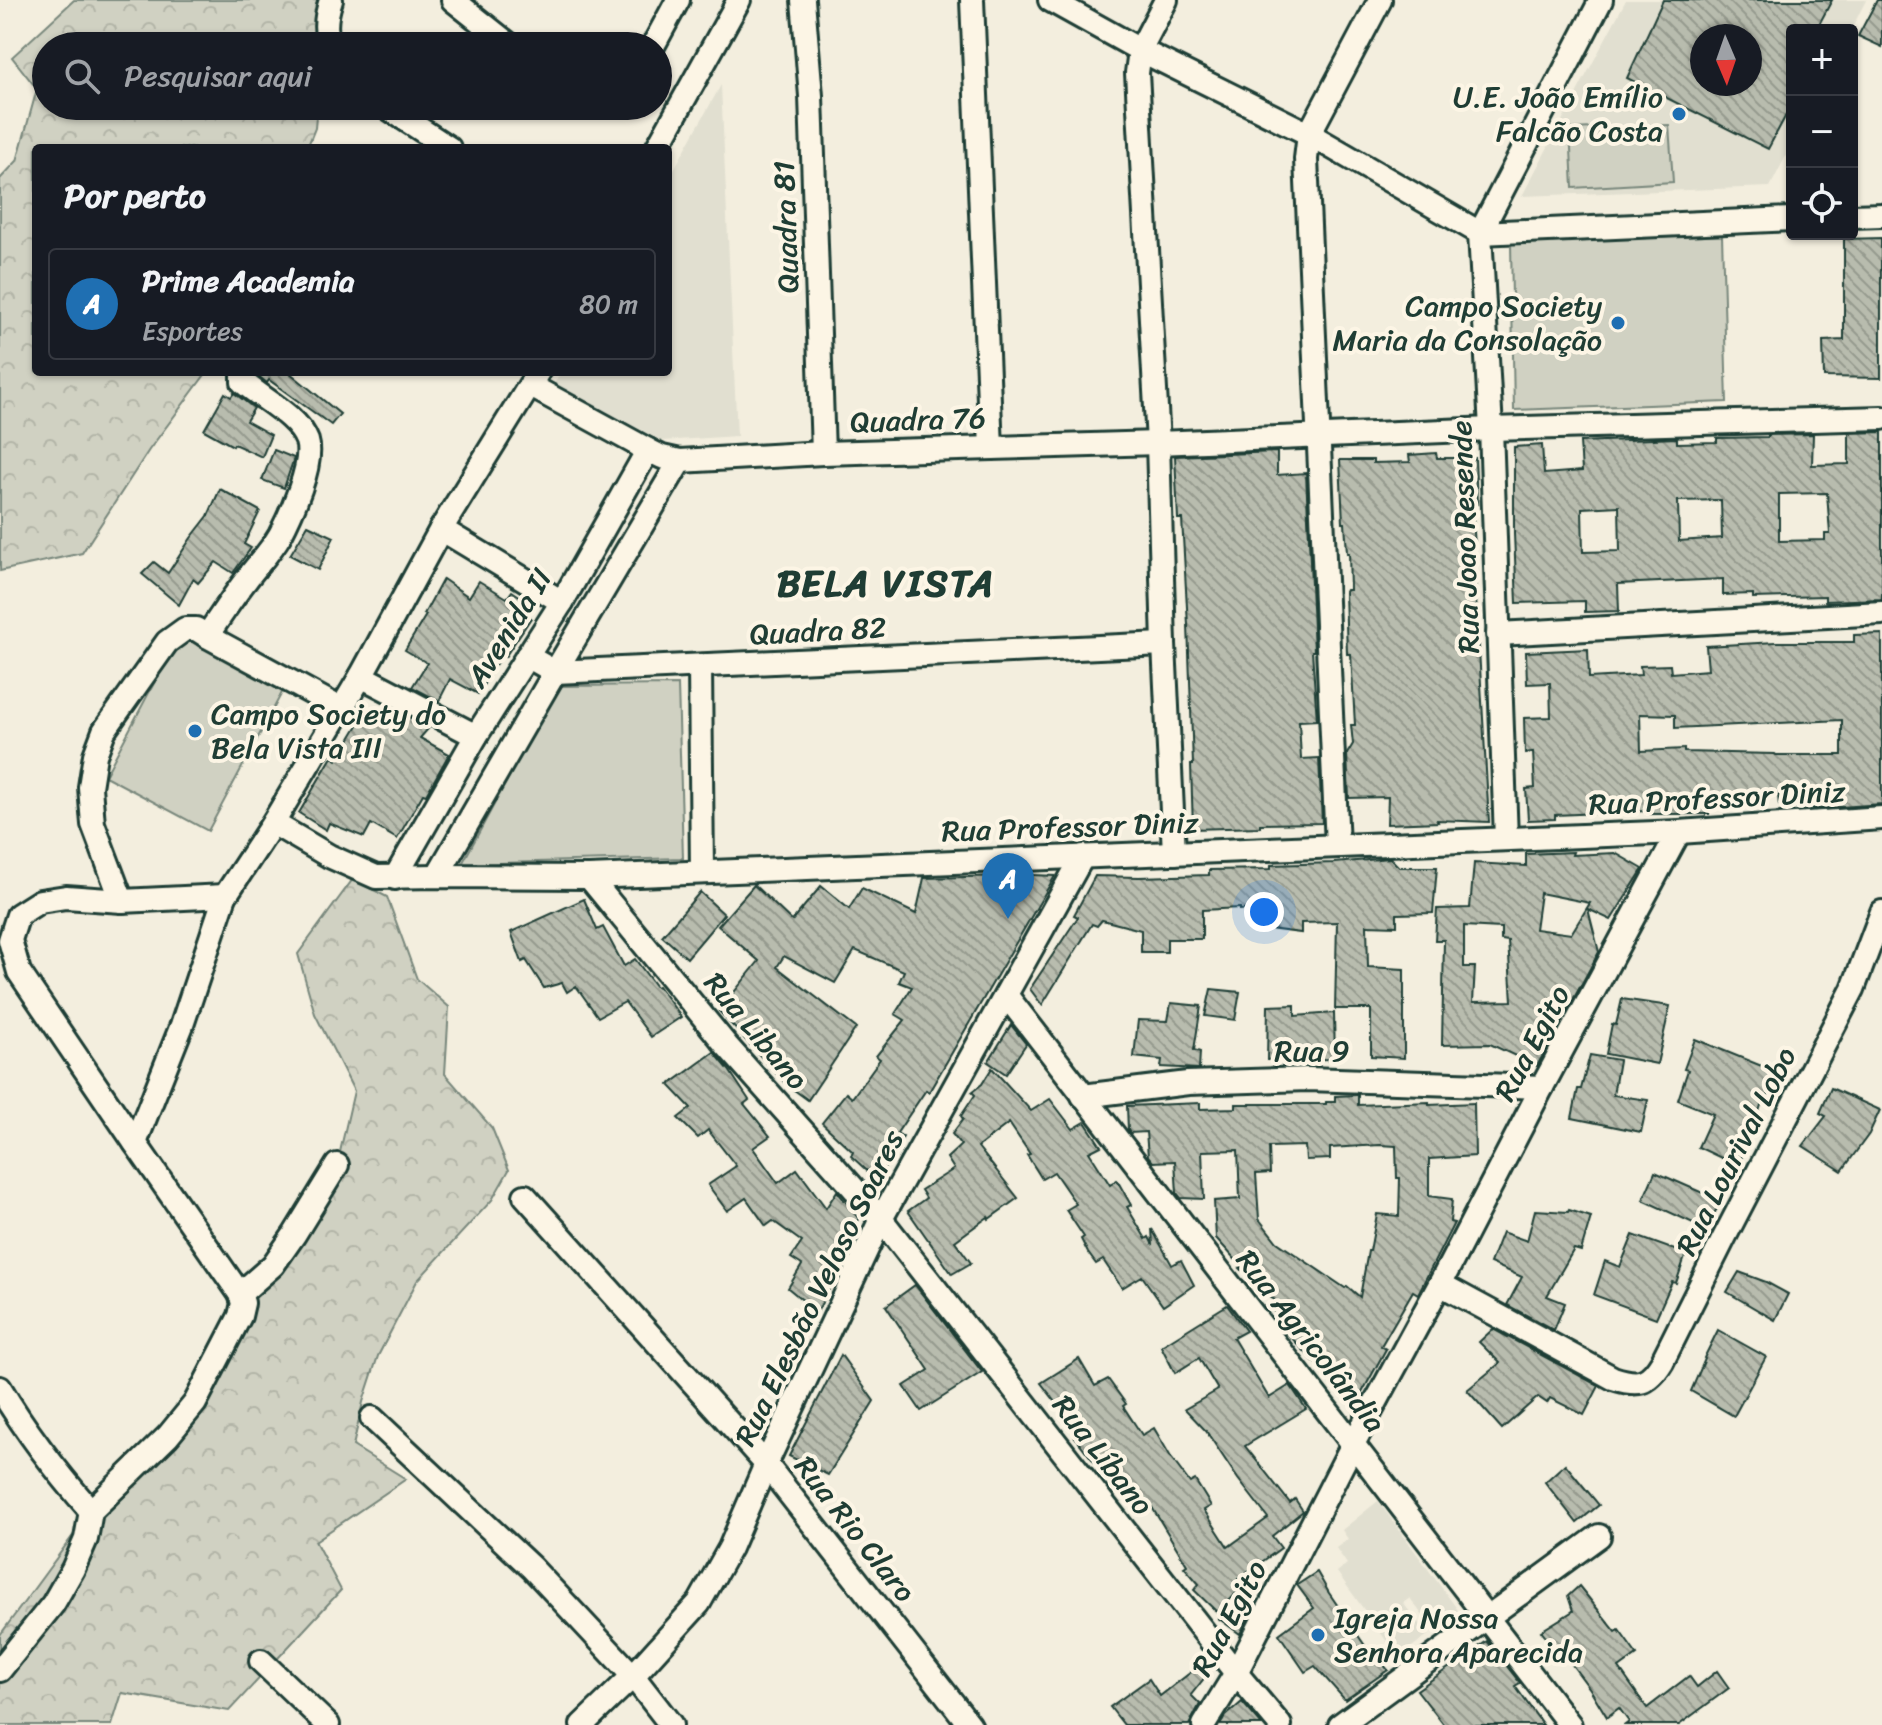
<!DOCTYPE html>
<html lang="pt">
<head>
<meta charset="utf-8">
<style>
	body { margin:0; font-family:Sriracha,sans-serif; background:#20242c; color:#f1f3f6 }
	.controls { position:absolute; right:24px; top:24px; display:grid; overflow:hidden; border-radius:8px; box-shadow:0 2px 6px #0004 }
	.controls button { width:72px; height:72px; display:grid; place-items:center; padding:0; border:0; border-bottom:2px solid #363941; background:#171b24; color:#f1f3f6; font:40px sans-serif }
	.compass { position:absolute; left:1690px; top:24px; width:72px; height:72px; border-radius:50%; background:#171b24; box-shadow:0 2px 6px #0004; rotate:178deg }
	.you { position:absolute; left:1264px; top:912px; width:28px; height:28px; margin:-20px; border:6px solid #fff; border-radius:50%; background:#1a73e8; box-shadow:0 0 0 12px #1a73e833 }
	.badge { display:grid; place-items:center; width:52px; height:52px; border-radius:50%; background:#1f6fb2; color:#fff; font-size:26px; font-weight:700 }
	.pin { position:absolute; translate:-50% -66px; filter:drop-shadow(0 2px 4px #0008) }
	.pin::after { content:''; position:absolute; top:42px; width:28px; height:24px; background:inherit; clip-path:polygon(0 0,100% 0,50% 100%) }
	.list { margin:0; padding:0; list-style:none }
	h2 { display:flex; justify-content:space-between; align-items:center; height:104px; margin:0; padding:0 32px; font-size:34px }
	h2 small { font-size:26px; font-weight:400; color:#9ea1a6 }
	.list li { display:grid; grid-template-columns:52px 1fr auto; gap:24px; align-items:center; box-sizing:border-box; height:112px; margin:0 16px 16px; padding:0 16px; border:2px solid #363941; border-radius:8px }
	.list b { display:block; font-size:30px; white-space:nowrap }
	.list p { margin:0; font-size:26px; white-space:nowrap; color:#9ea1a6 }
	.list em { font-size:26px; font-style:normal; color:#9ea1a6 }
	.icon { flex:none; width:44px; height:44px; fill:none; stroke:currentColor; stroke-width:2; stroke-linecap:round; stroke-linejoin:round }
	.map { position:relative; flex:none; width:1882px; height:1725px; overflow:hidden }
	.search { position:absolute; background:#171b24; box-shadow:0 2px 6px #0004; left:32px; top:32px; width:640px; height:88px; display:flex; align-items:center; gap:20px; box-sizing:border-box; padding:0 28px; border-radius:44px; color:#9ea1a6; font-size:30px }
	.panel { position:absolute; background:#171b24; box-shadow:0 2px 6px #0004; left:32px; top:144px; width:640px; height:232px; border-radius:8px }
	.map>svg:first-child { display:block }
</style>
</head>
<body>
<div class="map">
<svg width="1882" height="1725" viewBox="0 0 1882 1725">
	<defs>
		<pattern id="forest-crowns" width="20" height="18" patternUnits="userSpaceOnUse" patternTransform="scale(2)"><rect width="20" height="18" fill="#d0d1c2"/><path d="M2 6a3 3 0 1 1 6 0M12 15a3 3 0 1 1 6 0" fill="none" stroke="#b2b4a7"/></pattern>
		<pattern id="building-back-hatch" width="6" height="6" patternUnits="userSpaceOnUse" patternTransform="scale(2)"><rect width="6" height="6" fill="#b8bcae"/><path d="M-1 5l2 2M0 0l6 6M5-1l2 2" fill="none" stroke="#959a8e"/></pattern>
	</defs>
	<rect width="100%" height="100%" fill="#f3eede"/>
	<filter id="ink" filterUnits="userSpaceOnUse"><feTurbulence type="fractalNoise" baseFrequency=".0125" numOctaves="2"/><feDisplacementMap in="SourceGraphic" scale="16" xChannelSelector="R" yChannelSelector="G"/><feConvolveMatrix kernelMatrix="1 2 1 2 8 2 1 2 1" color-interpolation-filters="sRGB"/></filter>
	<g filter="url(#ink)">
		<g fill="#e1dfd0" fill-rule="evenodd">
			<path d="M1626,0H1866L1851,30H1792V144L1770,187L1522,196ZM1702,36H1750V84H1702Z"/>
			<polygon points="721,85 737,436 662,441 554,384 561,372 668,372 668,180"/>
			<polygon points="1378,1501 1458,1610 1433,1630 1410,1598 1403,1603 1428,1635 1398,1657 1337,1572 1347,1564 1336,1548 1348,1539 1342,1530"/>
		</g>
		<g fill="url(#forest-crowns)" stroke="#78877b" stroke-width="2">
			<polygon points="74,0 324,0 318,10 319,46 46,46 46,106 317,106 315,128 307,148 36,148 36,372 207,372 149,450 82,553 0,571 0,179 17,161 37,89 12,57"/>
			<polygon points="353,879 387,897 417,979 449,1007 445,1074 492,1128 509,1170 492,1200 417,1281 378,1356 363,1402 353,1446 406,1479 315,1541 341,1590 229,1711 122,1693 112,1725 0,1725 0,1635 91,1511 195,1403 240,1294 337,1165 354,1091 315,1014 298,954"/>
		</g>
		<g fill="#d0d1c2" stroke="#78877b" stroke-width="2">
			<polygon points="1669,125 1673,182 1573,188 1570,129"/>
			<polygon points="1722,235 1727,402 1514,410 1511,243"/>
			<polygon points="181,632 285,687 208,831 105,776"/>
			<polygon points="678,685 683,858 462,864 558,686"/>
		</g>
		<g fill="url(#building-back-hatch)" stroke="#1f3d34" stroke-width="2" fill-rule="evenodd">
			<path d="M1663,0H1832L1816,30H1792V104L1768,149L1627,78ZM1702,36H1750V84H1702Z"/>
			<polygon points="1877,0 1882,0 1882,47 1858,36"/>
			<polygon points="1881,238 1881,378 1824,377 1823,341 1844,340 1844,239"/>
			<polygon points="257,372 289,372 340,414 331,425 269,380 267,383 257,375"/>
			<polygon points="225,393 231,397 234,393 254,408 246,421 271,435 262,457 234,444 233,446 204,430"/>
			<path d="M1882,432V599L1825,601V596L1753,598V594L1723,595V579L1618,584L1619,611L1585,612V601L1517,603L1514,534V447L1542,445L1544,474L1582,471L1580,442L1677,438V443L1717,442V438L1768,437V435L1813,434L1812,465L1849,464V433ZM1827,493L1830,534H1825V540L1779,541V494ZM1721,500L1722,538L1679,541L1678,501ZM1619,506L1620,551L1583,552L1582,508Z"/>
			<polygon points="274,450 294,458 284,488 262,480"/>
			<polygon points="1277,452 1277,475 1306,473 1314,651 1312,651 1317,720 1299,721 1301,759 1319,758 1322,823 1260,824 1260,827 1193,829 1191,765 1193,765 1188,625 1182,519 1178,519 1175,456"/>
			<polygon points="1436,453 1437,458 1475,458 1477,504 1472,504 1475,546 1473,546 1489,822 1437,820 1438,822 1387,824 1388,797 1349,798 1347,754 1353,744 1351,725 1355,725 1351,654 1347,654 1345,592 1346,590 1350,590 1349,553 1347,553 1345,523 1343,523 1340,460 1373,460 1373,463 1410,462 1409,455"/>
			<polygon points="220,489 260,511 244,544 251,548 233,573 216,562 198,583 193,579 179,605 142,574 154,562 168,573 191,538 208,516"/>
			<polygon points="308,525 334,537 318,570 290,555"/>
			<polygon points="443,579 469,597 479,581 507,598 512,591 527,601 521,610 531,618 505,657 501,655 478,694 450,679 439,701 412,687 427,663 405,650 426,615 424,614"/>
			<path d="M1882,634V804L1813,809V807H1786L1779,805L1778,795H1738V803L1709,804V814H1647V811L1555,815V819L1528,820L1526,789L1535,788L1533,752L1525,753L1524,718L1551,717L1550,683L1527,684L1526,652L1588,649L1589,678L1641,675L1640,666L1670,665L1671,673L1708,670L1706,646L1776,642H1854V635ZM1640,714L1675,715V728L1842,720V755H1776L1775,754L1684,752V749L1641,751Z"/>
			<polygon points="367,710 390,723 396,710 426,726 425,728 428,729 420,738 449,754 426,795 423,794 397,839 371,824 364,837 329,823 326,830 299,813 332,757 337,760"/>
			<path d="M1573,852L1572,855L1615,853L1643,869L1611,920L1588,909L1599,952L1537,1066L1490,1044L1442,1045L1444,940H1435L1437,909L1470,908L1474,863L1526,866V854ZM1540,893L1590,903L1571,934L1535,929ZM1464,926L1501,928V940L1508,941L1512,1001L1473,1002L1475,967H1464Z"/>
			<polygon points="1390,858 1399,867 1437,867 1433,913 1397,914 1397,926 1367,925 1368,967 1404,969 1404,1058 1371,1056 1371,1009 1335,1009 1337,922 1301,923 1301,933 1269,929 1270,908 1240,910 1240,908 1202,910 1202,939 1167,939 1167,952 1141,952 1141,930 1102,920 1097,926 1092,924 1042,1005 1030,989 1078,917 1074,915 1095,876 1139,877 1209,875 1209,870 1271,869 1271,865 1334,863"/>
			<polygon points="1009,874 1055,876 929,1092 926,1090 897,1133 903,1137 877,1180 851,1156 853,1152 822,1123 846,1093 852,1098 880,1059 876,1056 905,1020 895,1014 912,987 899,982 904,971 855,950 835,983 784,956 777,967 856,1028 808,1100 786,1084 719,1011 759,961 718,926 754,885 792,921 821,886 849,909 862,888 916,914 924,878 1008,876"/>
			<polygon points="700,892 724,914 687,958 662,936"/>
			<polygon points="584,899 597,930 603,927 624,966 635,959 656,987 658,986 681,1017 651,1037 625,1002 598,1017 576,986 567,992 562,983 544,988 526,960 522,962 511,932"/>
			<polygon points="1211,989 1240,992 1235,1020 1205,1016"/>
			<polygon points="1622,999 1670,1006 1657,1064 1606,1054 1612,1024 1616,1025"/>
			<polygon points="1171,1003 1201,1006 1194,1050 1200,1052 1199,1069 1161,1067 1162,1060 1134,1057 1138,1020 1168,1021"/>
			<polygon points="1295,1005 1295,1016 1334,1013 1335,1059 1267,1060 1268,1006"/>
			<polygon points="1011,1025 1026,1044 1006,1074 988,1062"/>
			<polygon points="1695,1039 1779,1073 1766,1100 1763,1099 1754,1127 1738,1166 1698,1147 1713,1114 1678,1100 1688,1070 1684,1069"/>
			<polygon points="714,1052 729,1070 749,1100 744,1104 770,1136 753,1148 778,1183 797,1169 826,1208 837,1191 859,1219 836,1261 848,1253 817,1312 788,1288 802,1265 791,1258 802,1242 773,1221 766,1226 746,1198 727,1211 708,1185 736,1166 708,1130 698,1138 678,1118 691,1108 669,1085"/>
			<polygon points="1590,1055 1619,1060 1613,1095 1648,1100 1641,1132 1572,1118 1578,1089 1581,1089"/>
			<polygon points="992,1068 1031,1111 1050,1099 1073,1129 1085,1122 1101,1146 1089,1152 1110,1185 1117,1180 1131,1205 1127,1207 1146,1239 1149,1237 1153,1245 1152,1229 1172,1265 1181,1260 1194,1285 1163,1306 1142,1276 1122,1288 1103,1260 1096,1264 1088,1253 1081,1239 1084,1237 1066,1210 1076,1204 1054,1172 1042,1179 1027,1155 1030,1154 1009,1123 978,1147 1018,1198 989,1219 988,1217 955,1241 971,1263 952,1274 908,1211 926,1198 921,1190 954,1169 947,1158 961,1145 952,1134 963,1119 961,1116 975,1095 972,1092 982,1084"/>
			<polygon points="1831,1088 1880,1110 1869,1134 1842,1171 1803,1146 1826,1116 1820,1113"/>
			<path d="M1356,1095H1358V1105L1429,1102V1105L1474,1103L1475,1156L1429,1159V1196L1452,1199L1450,1222L1454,1223L1418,1294L1413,1291L1381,1346L1386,1349L1358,1400L1329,1377L1284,1330L1290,1323L1272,1310L1278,1302L1260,1291L1261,1289L1240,1268L1242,1267L1216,1238L1214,1201L1240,1199L1238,1150L1202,1151L1204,1199L1181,1198L1177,1193L1175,1161L1153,1162L1148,1156L1146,1132L1130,1133L1128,1130L1127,1106L1200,1103V1109L1236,1108V1104H1326V1102H1335V1096ZM1380,1145L1396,1146L1397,1178H1400L1399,1216L1377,1214L1370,1251H1368L1360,1297L1347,1286L1345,1288L1277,1242L1259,1219L1256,1174L1270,1173L1269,1147L1305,1146L1306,1160L1330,1159V1148Z"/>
			<polygon points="1655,1172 1721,1201 1706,1229 1643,1200"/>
			<polygon points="1535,1210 1568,1212 1569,1210 1591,1217 1581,1251 1574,1249 1547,1296 1565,1303 1554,1330 1507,1305 1522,1277 1490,1263 1502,1232 1527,1241"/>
			<polygon points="1633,1235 1686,1254 1676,1283 1672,1282 1656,1318 1594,1295 1605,1261 1620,1267"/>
			<polygon points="1739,1272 1766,1282 1788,1294 1775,1320 1727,1292"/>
			<polygon points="915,1285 982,1372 921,1411 904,1386 929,1370 886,1306"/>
			<polygon points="1227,1305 1246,1331 1233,1338 1269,1398 1290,1385 1306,1409 1245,1446 1290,1503 1295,1499 1303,1511 1272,1536 1281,1548 1238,1579 1244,1585 1228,1602 1249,1616 1240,1634 1218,1618 1220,1615 1194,1590 1199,1584 1184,1567 1187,1565 1150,1504 1138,1511 1121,1487 1116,1490 1075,1437 1081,1434 1041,1383 1079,1359 1095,1386 1108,1379 1126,1404 1123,1406 1142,1435 1154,1428 1172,1459 1190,1483 1195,1480 1211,1506 1204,1510 1228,1547 1268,1518 1238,1479 1206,1431 1185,1409 1218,1390 1199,1358 1175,1373 1161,1346"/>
			<polygon points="1493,1329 1599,1386 1584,1415 1550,1398 1547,1403 1538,1397 1502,1429 1467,1390 1500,1363 1479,1342"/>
			<polygon points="1718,1330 1766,1357 1734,1416 1691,1391 1705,1359 1704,1358"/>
			<polygon points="841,1355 874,1401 828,1475 789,1456"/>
			<polygon points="1565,1464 1599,1505 1577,1523 1545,1482"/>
			<polygon points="1317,1572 1329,1593 1368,1650 1370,1648 1388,1670 1345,1700 1315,1666 1305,1672 1279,1634 1314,1608 1297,1585"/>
			<polygon points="1579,1586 1616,1632 1619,1630 1637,1655 1619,1668 1647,1708 1689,1676 1697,1687 1717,1671 1729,1688 1679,1725 1625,1725 1629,1722 1619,1708 1607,1717 1590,1689 1567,1658 1564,1660 1541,1631 1573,1611 1568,1596"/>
			<polygon points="1487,1641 1520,1683 1515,1686 1543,1725 1444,1725 1417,1690"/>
			<polygon points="1208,1659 1213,1667 1191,1695 1200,1704 1189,1725 1124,1725 1110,1707 1149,1679 1160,1696"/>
			<polygon points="1242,1702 1262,1725 1220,1725 1226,1716"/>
		</g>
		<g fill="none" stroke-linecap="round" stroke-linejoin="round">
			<g stroke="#1f3d34" stroke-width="28">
				<g id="minor">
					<path d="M331,0C326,15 323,32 331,46"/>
					<polyline points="453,0 511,46"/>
					<polyline points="803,0 811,96 823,453"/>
					<polyline points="972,0 991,448"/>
					<polyline points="1050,0 1140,50 1309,134 1480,233"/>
					<polyline points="1166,0 1140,50 1137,73 1158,443 1164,644 1174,853"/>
					<polyline points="653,46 678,0"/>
					<polyline points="385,106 449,148"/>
					<polyline points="657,148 739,0"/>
					<polyline points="1852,216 1882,215"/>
					<polyline points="1480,233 1491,429 1506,839"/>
					<polyline points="1480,233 1792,219"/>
					<polyline points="1480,233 1601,0"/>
					<polyline points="531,386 648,450 662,457 680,461 823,453 1158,443 1491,429 1882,418"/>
					<polyline points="441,529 562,602"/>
					<polyline points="1498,634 1882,613"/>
					<polyline points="207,636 341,709"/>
					<polyline points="527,656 555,672 1164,644"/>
					<polyline points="700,666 702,872"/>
					<polyline points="361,676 476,736"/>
					<polyline points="273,823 329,856 376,877 437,876 589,877 1679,832 1882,818"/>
					<polyline points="1337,846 1306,159 1309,134 1380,0"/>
					<polyline points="437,876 555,672 680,461"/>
					<polyline points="589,877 727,1046 881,1219 1236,1673 1280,1725"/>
					<polyline points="395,878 476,736 562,602 648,450"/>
					<path d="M122,901L93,824L90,787L95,755L104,731L167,642L185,629H196L207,636C220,617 232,598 246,580C257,565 271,551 280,535C291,514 314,464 307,441C298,416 262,399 243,382V372"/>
					<polyline points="1006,995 1570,1725"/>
					<polyline points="1083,1096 1188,1083 1308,1079 1542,1087"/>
					<polyline points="135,1143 182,1025 225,896 273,823 361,676 441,529 538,372"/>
					<polyline points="525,1196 766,1464 970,1725"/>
					<path d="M1440,1284L1613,1378C1638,1386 1648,1385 1662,1362L1724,1238L1853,989L1882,912"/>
					<polyline points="240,1294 273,1265 294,1235 337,1165"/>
					<path d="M0,1388C26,1432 57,1472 91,1511"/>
					<polyline points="372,1418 532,1568 633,1676 671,1725"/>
					<polyline points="261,1661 328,1725"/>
					<polyline points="0,1670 53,1604 73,1569 86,1539 91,1511 168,1436 195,1403 240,1316 243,1303 240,1294 135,1143 19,972 10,940 18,915 40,901 66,897 122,901 225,896"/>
					<polyline points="582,1725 633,1676 699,1603 730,1548 766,1464 881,1219 1083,856"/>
					<polyline points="1204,1725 1236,1673 1353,1444 1440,1284 1542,1087 1679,832"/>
					<polyline points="1340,1725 1599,1536"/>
				</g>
			</g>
			<use href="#minor" stroke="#fcf5e5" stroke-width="22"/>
		</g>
	</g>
	<g fill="#1f6fb2" stroke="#fcf5e5" stroke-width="3">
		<circle cx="1679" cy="114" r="8"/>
		<circle cx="1618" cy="323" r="8"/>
		<circle cx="195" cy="731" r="8"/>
		<circle cx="1318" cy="1635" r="8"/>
	</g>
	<g text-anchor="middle" stroke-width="8" stroke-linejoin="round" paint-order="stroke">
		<g font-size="30" fill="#1f3d34" stroke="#fcf5e5" text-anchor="end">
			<text x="1663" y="107">U.E. João Emílio<tspan x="1663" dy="34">Falcão Costa</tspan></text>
			<text x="1602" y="316">Campo Society<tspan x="1602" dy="34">Maria da Consolação</tspan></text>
			<text x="211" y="724" text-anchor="start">Campo Society do<tspan x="211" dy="34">Bela Vista III</tspan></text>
			<text x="1334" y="1628" text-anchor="start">Igreja Nossa<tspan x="1334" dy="34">Senhora Aparecida</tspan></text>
		</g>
		<g font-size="30" fill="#1f3d34" stroke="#fcf5e5">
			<text transform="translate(786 227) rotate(-92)" y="10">Quadra 81</text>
			<text transform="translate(918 420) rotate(-2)" y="10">Quadra 76</text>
			<text transform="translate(1465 537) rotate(-92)" y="10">Rua Joao Resende</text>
			<text transform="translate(509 628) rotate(-58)" y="10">Avenida II</text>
			<text transform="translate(818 631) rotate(-3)" y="10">Quadra 82</text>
			<text transform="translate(1717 798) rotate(-3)" y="10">Rua Professor Diniz</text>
			<text transform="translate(1070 827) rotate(-2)" y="10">Rua Professor Diniz</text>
			<text transform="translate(756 1031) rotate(50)" y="10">Rua Libano</text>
			<text transform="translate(1532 1043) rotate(-62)" y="10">Rua Egito</text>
			<text x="1312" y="1061">Rua 9</text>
			<text transform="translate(1736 1151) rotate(-63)" y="10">Rua Lourival Lobo</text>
			<text transform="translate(819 1288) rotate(-64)" y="10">Rua Elesbão Veloso Soares</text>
			<text transform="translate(1311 1341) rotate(52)" y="10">Rua Agricolândia</text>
			<text transform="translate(1103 1455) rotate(52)" y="10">Rua Líbano</text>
			<text transform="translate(855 1529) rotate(52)" y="10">Rua Rio Claro</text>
			<text transform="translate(1229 1618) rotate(-62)" y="10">Rua Egito</text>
		</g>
		<g font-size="38" font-weight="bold" letter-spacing="2" fill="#1f3d34" stroke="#fcf5e5">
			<text x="886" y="596">BELA VISTA</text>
		</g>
	</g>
</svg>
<div class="controls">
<button>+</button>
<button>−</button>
<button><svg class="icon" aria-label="locate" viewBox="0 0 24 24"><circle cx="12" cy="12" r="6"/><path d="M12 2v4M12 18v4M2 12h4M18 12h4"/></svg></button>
</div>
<svg class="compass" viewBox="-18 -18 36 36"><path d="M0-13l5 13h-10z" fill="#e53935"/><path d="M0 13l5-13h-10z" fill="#9ea1a6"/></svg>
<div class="you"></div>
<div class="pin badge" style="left:1008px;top:919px">A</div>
<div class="search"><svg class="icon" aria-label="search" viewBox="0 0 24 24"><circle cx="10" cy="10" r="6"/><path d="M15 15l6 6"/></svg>Pesquisar aqui</div>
<section class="panel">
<h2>Por perto<small></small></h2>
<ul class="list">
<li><span class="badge">A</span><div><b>Prime Academia</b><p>Esportes</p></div><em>80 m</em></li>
</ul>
</section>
</div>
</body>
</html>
